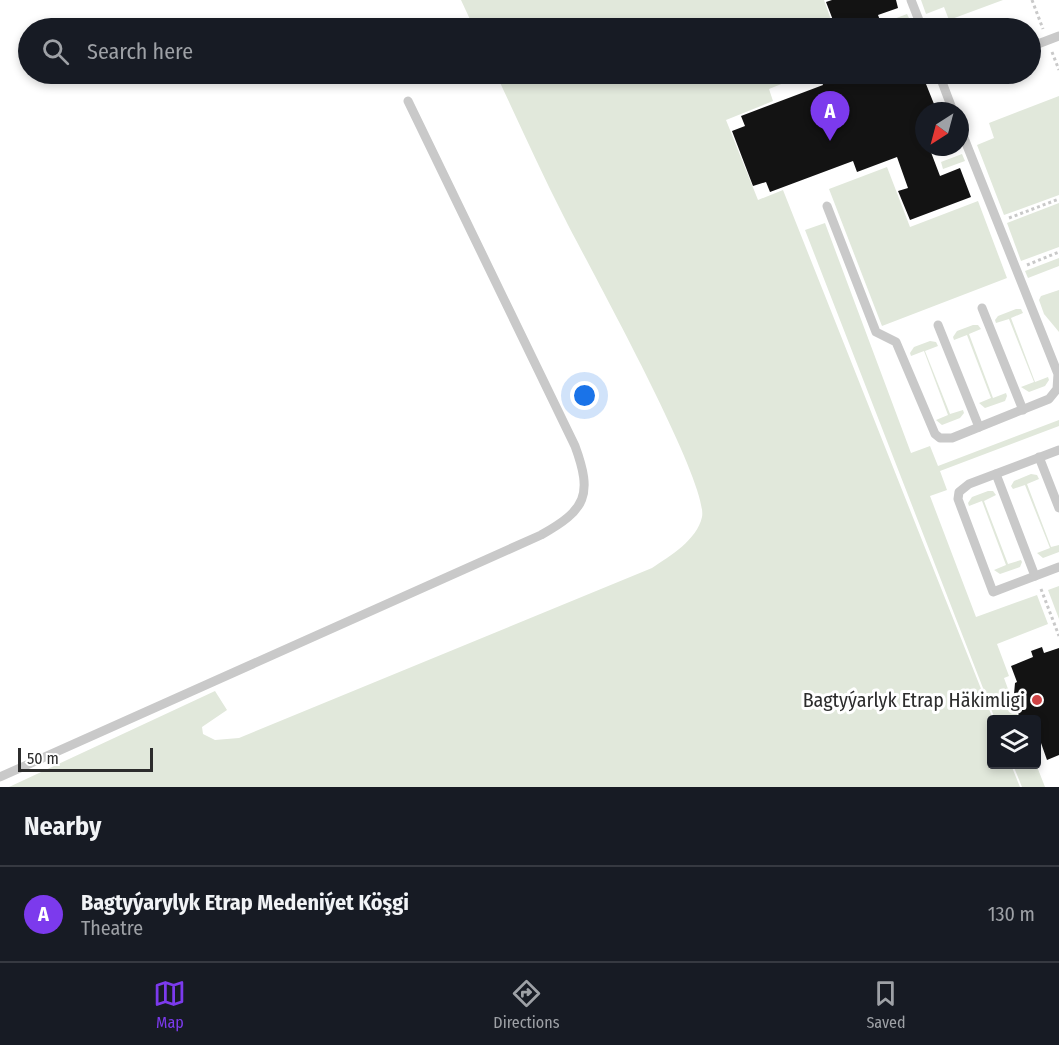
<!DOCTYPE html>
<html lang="en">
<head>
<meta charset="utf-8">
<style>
	body { margin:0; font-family:"Fira Sans Condensed",sans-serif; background:#20242c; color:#f1f3f6 }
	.controls { position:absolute; right:18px; bottom:18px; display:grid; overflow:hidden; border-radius:6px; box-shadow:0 3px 9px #0003 }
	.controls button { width:54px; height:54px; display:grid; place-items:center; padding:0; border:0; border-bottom:2px solid #363941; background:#171b24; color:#f1f3f6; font:30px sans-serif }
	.compass { position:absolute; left:915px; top:102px; width:54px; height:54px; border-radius:50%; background:#171b24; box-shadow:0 3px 9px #0003; rotate:216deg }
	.scale { position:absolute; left:18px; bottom:15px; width:135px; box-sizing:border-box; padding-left:6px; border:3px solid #2c2c2c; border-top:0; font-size:16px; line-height:21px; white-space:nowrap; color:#2c2c2c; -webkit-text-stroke:4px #fff; paint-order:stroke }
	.you { position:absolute; left:585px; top:396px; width:21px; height:21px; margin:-15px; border:4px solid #fff; border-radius:50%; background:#1a73e8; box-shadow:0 0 0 9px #1a73e833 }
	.badge { display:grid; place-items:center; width:39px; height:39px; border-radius:50%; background:#7c3aed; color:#fff; font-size:20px; font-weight:700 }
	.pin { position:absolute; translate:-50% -50px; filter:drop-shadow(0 2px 3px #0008) }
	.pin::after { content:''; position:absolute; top:32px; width:21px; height:18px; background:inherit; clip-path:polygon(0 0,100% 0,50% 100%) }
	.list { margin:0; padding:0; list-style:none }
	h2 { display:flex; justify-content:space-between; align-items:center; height:78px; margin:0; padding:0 24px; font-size:26px }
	h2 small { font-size:20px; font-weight:400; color:#9ea1a6 }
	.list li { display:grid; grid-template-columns:39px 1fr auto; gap:18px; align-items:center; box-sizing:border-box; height:96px; padding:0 24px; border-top:2px solid #363941 }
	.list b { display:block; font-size:22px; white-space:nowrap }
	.list p { margin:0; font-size:20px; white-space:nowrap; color:#9ea1a6 }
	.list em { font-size:20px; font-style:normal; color:#9ea1a6 }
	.icon { flex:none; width:33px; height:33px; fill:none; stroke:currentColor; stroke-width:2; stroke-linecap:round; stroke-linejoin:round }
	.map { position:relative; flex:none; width:1059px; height:787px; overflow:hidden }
	.search { position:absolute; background:#171b24; box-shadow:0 3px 9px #0003; left:18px; right:18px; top:18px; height:66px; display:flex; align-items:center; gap:15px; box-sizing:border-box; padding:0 21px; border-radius:33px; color:#9ea1a6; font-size:22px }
	.sheet { height:174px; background:#171b24 }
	nav { display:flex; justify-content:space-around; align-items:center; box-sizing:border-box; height:84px; border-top:2px solid #363941; background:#171b24; font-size:16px; color:#9ea1a6 }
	nav a { display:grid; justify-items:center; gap:3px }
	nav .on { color:#7c3aed }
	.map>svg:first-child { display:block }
</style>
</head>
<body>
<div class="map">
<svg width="1059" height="787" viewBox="0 0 1059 787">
	<rect width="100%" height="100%" fill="#fff"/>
	<g fill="#e1e8db">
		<polygon points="461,0 824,0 834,28 474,28"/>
		<polygon points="921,0 1003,0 949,20 944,7 926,14"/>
		<polygon points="907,14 910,20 888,28 886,22"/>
		<path d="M496,74H806L769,89L773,101L726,120L758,200L783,190L993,719L992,764L1011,765L1020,787H9L215,691L227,710L202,727L203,734L215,740L239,738L652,568C670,556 697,540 702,517C709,482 587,263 564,217C540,170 518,121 496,74Z"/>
		<polygon points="1059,96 1059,195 1004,215 977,145 994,138 989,123"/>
		<polygon points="962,154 965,161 943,169 941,162"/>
		<polygon points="887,167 910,227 978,201 1007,278 882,326 829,189"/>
		<polygon points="1059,203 1059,247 1021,261 1007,223"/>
		<polygon points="825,223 911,453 930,446 938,466 1059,420 1059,426 940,471 947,490 930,496 976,617 1037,595 1048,624 997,644 1009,676 1004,678 1019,719 995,719 805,230"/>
		<polygon points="1059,258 1059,266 1028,278 1025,271"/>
		<polygon points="1059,290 1059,332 1044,314 1039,300 1041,296"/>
		<polygon points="1016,309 1021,309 1023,313 1011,318 1035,382 1048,377 1049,380 1045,386 1029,392 1021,387 1034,382 1009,319 996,323 995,320 998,316"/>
		<polygon points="973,325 978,325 981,329 969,334 993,398 1006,393 1007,396 1005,401 985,408 979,403 991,398 967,335 954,340 953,337 957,331"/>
		<polygon points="930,341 936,342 938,346 925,351 950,414 963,410 964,413 960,418 942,425 936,420 948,415 924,351 911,356 910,353 914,347"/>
		<polygon points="1031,474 1037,475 1039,479 1027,484 1051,547 1059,545 1059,552 1043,558 1037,553 1050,548 1025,485 1013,489 1011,486 1014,481"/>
		<polygon points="988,491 993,491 996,495 984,501 1008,564 1021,560 1022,562 1020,567 1000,574 994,570 1006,565 982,501 969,506 968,503 972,497"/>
		<polygon points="1059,586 1059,619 1048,590"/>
		<polygon points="1036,764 1045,787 1022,787 1013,765"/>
	</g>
	<g fill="#131313">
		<polygon points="832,0 896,0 898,8 878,15 883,28 836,28 826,2"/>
		<polygon points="819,74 922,74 936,109 924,111 924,125 921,126 924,147 929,147 940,176 960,168 971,197 910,220 898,191 908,188 897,157 857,172 853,161 770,192 766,182 753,186 732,131 745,126 741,116 823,85"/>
		<polygon points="1042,647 1044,653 1059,648 1059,755 1047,760 1041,743 1036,743 1036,720 1021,720 1019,717 1014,694 1015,683 1017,682 1011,666 1033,657 1031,651"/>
	</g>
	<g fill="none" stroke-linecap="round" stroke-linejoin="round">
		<g stroke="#c9c9c9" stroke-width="3" stroke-dasharray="3 3" stroke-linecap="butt">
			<polyline points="1032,0 1043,29"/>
			<polyline points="1052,52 1059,70"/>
			<polyline points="1009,218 1059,199"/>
			<polyline points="1027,265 1059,252"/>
			<polyline points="1041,589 1059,636"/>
		</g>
		<g stroke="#c9c9c9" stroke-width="9">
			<polyline points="911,0 922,28"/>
			<polyline points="1030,47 1059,36"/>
			<polyline points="939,74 953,111"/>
			<polyline points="942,81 961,74"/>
			<polyline points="827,206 876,332 896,342 935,434 940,438 952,438 1049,399 1057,389 1058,374 960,128"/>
			<polyline points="982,308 1023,410"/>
			<polyline points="938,325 979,427"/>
			<polyline points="1059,450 969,484 959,492 958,499 993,592 1059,567"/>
			<polyline points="1039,457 1059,508"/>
			<polyline points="996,474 1035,576"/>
			<path d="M0,777L541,535C586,510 593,495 575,446L408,101"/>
		</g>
	</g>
	<circle fill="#ce4345" stroke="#fff" stroke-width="2" cx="1037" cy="700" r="6"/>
	<g text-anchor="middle" stroke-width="6" stroke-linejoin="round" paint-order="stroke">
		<g font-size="20" fill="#2c2c2c" stroke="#fff" text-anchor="end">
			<text x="1025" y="707">Bagtyýarlyk Etrap Häkimligi</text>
		</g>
	</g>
</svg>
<div class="controls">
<button><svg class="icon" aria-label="layers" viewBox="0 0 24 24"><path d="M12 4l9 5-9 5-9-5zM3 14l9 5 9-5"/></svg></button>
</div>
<svg class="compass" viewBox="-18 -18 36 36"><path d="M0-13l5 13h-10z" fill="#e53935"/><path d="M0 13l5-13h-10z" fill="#9ea1a6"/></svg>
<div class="scale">50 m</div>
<div class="you"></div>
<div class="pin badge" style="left:830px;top:141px">A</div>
<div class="search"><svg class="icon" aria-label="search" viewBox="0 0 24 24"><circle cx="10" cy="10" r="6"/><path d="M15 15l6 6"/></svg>Search here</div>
</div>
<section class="sheet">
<h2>Nearby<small></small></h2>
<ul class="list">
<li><span class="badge">A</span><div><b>Bagtyýarylyk Etrap Medeniýet Köşgi</b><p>Theatre</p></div><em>130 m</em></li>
</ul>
</section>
<nav>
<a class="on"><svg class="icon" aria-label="map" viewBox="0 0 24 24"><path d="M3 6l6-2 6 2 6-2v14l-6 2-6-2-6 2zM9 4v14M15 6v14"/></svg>Map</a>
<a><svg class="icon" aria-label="directions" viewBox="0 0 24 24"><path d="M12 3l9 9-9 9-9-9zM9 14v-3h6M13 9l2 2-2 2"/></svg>Directions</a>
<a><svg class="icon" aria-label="saved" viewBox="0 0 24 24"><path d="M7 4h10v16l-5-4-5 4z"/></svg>Saved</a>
</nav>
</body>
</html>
